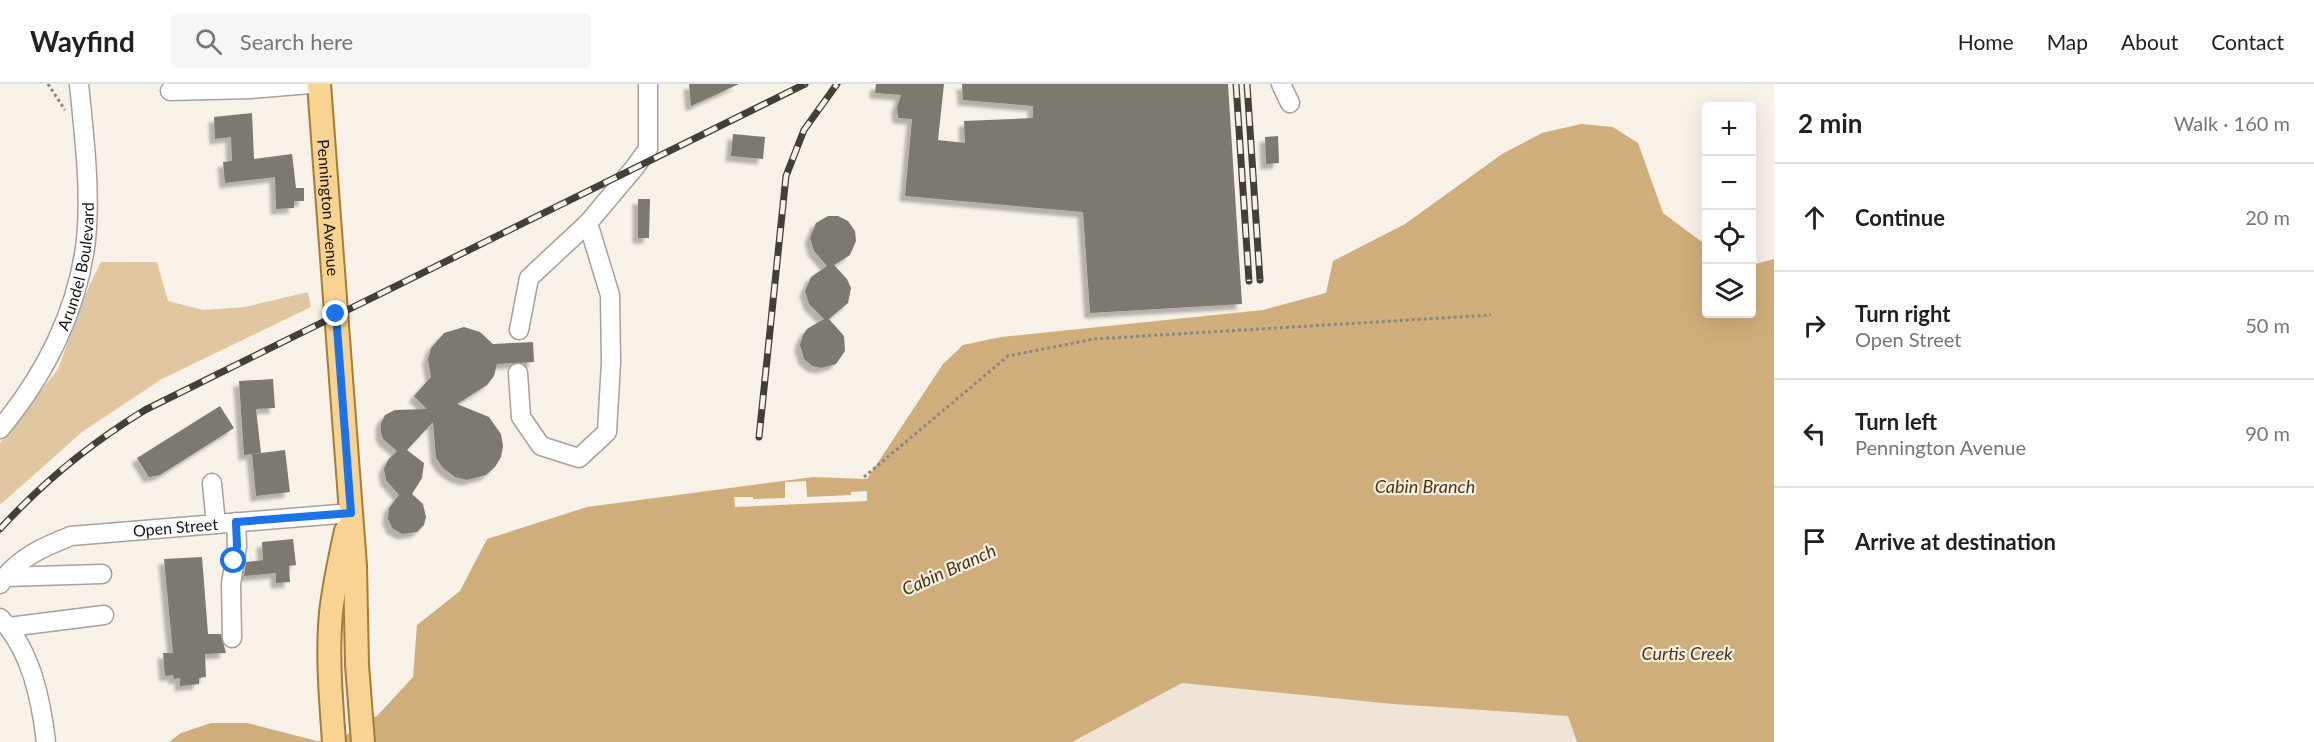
<!DOCTYPE html>
<html lang="en">
<head>
<meta charset="utf-8">
<style>
	body { margin:0; font-family:Lato,sans-serif; background:#f6f6f6; color:#202124 }
	.controls { position:absolute; right:18px; top:18px; display:grid; overflow:hidden; border-radius:6px; box-shadow:0 6px 24px #0002 }
	.controls button { width:54px; height:54px; display:grid; place-items:center; padding:0; border:0; border-bottom:2px solid #e0e0e0; background:#fff; color:#202124; font:30px sans-serif }
	.stop { position:absolute; width:18px; height:18px; margin:-14px; border:4px solid #1a73e8; border-radius:50%; background:#fff }
	.stop.end { background:#1a73e8; border-color:#fff; box-shadow:0 2px 6px #0008 }
	.list { margin:0; padding:0; list-style:none }
	h2 { display:flex; justify-content:space-between; align-items:center; height:78px; margin:0; padding:0 24px; font-size:26px }
	h2 small { font-size:20px; font-weight:400; color:#757577 }
	.list li { display:grid; grid-template-columns:39px 1fr auto; gap:18px; align-items:center; box-sizing:border-box; height:108px; padding:0 24px; border-top:2px solid #e0e0e0 }
	.list b { display:block; font-size:22px; white-space:nowrap }
	.list p { margin:0; font-size:20px; white-space:nowrap; color:#757577 }
	.list em { font-size:20px; font-style:normal; color:#757577 }
	.icon { flex:none; width:33px; height:33px; fill:none; stroke:currentColor; stroke-width:2; stroke-linecap:round; stroke-linejoin:round }
	.map { position:relative; flex:none; width:1774px; height:658px; overflow:hidden }
	header { display:flex; align-items:center; gap:36px; box-sizing:border-box; height:84px; padding:0 30px; background:#fff; border-bottom:2px solid #e0e0e0 }
	header strong { font-size:28px }
	nav { display:flex; gap:33px; margin-inline-start:auto; font-size:21px }
	.search { width:420px; height:54px; background:#f6f6f6; display:flex; align-items:center; gap:15px; box-sizing:border-box; padding:0 21px; border-radius:6px; color:#757577; font-size:22px }
	main { display:flex }
	aside { flex:1; background:#fff }
	.map>svg:first-child { display:block }
</style>
</head>
<body>
<header>
<strong>Wayfind</strong>
<div class="search"><svg class="icon" aria-label="search" viewBox="0 0 24 24"><circle cx="10" cy="10" r="6"/><path d="M15 15l6 6"/></svg>Search here</div>
<nav><a>Home</a><a>Map</a><a>About</a><a>Contact</a></nav>
</header>
<main>
<div class="map">
<svg width="1774" height="658" viewBox="0 0 1774 658">
	<defs>
		<filter id="shadow"><feDropShadow dx="-5.5" dy="5.5" stdDeviation="1.5" flood-color="#0004"/></filter>
	</defs>
	<rect width="100%" height="100%" fill="#f7f1e8"/>
	<polygon fill="#efe4d5" points="1182,599 1393,620 1568,632 1577,658 1069,658"/>
	<polygon fill="#e1c7a1" points="101,178 157,178 168,217 203,226 245,223 308,208 311,223 162,295 82,348 0,421 0,359 58,285 89,202"/>
	<polygon fill="#d0ae7b" points="1581,40 1613,43 1638,59 1663,129 1706,161 1706,230 1752,230 1752,181 1774,175 1774,658 1577,658 1568,632 1393,620 1182,599 1072,658 169,658 181,649 211,639 247,639 317,657 340,655 378,631 413,593 417,541 460,507 487,455 587,423 813,393 867,395 943,280 963,261 1001,253 1263,226 1326,209 1333,177 1405,140 1502,70 1542,49"/>
	<polygon fill="#f7f1e8" points="806,397 807,413 851,411 851,408 867,407 867,417 735,423 734,413 753,413 753,415 785,414 785,398"/>
	<g fill="#7d7870" filter="url(#shadow)">
		<polygon points="689,0 739,0 691,22"/>
		<polygon points="876,0 944,0 938,56 965,59 964,37 1033,34 1033,22 963,16 962,0 1228,0 1242,220 1090,229 1083,128 905,112 912,35 898,34 897,23 901,11 875,9"/>
		<polygon points="252,29 254,75 292,70 296,104 304,104 304,117 294,117 294,124 276,125 275,93 225,99 223,78 232,77 231,53 215,55 214,33"/>
		<polygon points="733,50 765,53 763,75 731,72"/>
		<polygon points="1278,52 1279,79 1266,80 1265,53"/>
		<polygon points="638,115 650,115 649,154 638,154"/>
		<polygon points="828,132 838,132 848,137 855,147 856,157 850,171 834,181 847,195 851,204 848,219 829,235 844,252 845,267 836,280 821,284 812,282 804,275 800,261 803,251 807,245 824,235 809,220 805,207 811,193 827,182 814,167 810,154 816,139"/>
		<polygon points="464,243 480,248 493,260 533,258 534,278 497,280 494,292 487,301 457,320 489,333 501,350 503,362 501,373 495,383 486,391 467,396 455,393 443,384 436,374 433,338 407,366 424,379 422,394 412,410 423,420 426,433 424,441 417,448 402,450 392,444 388,435 389,424 399,411 386,396 384,385 388,376 397,367 383,355 381,349 381,339 385,331 395,326 427,325 414,312 431,293 428,276 431,264 444,249"/>
		<polygon points="273,295 275,324 256,325 261,369 244,371 239,297"/>
		<polygon points="220,322 234,344 160,391 149,393 137,374"/>
		<polygon points="285,366 290,408 256,412 252,370"/>
		<polygon points="293,455 296,481 289,482 290,498 276,499 276,489 244,492 246,478 263,476 262,458"/>
		<polygon points="202,473 208,550 221,550 226,569 205,570 206,593 199,594 199,600 180,602 180,594 174,595 173,591 165,592 163,569 173,569 164,475"/>
	</g>
	<g fill="none" stroke-linecap="round" stroke-linejoin="round">
		<g stroke="#a6a098" stroke-width="21">
			<g id="minor">
				<polyline points="1281,0 1290,19"/>
				<polyline points="170,7 251,5 310,0"/>
				<polyline points="519,246 529,194 588,139 635,83 648,65 648,0"/>
				<polyline points="518,289 521,333 541,362 579,374 607,348 611,278 610,211 588,139"/>
				<path id="s1" d="M0,345C45,291 78,226 86,156C91,105 84,51 79,0"/>
				<polyline points="212,399 216,440"/>
				<polyline points="5,493 102,490"/>
				<path id="s2" d="M0,500C17,474 43,463 71,452L351,429"/>
				<path d="M0,534C31,566 41,615 46,658"/>
				<polyline points="9,543 104,531"/>
				<polyline points="232,554 231,500 237,462 236,438"/>
			</g>
		</g>
		<g stroke="#a67c35" stroke-width="26">
			<g id="major">
				<path id="s3" d="M319,0L355,482L357,581L363,658"/>
				<path d="M334,658C331,616 327,571 331,529C334,501 340,474 346,447"/>
			</g>
		</g>
		<g stroke="#8b8680" stroke-width="3" stroke-dasharray="3 3" stroke-linecap="butt">
			<polyline points="48,0 65,26"/>
			<polyline points="864,393 1008,272 1094,255 1491,231"/>
		</g>
		<use href="#minor" stroke="#fff" stroke-width="18"/>
		<use href="#major" stroke="#f8d392" stroke-width="22"/>
		<g stroke="#423f3b" stroke-width="7">
			<g id="rail">
				<polyline points="1236,0 1249,197"/>
				<polyline points="1247,0 1260,196"/>
				<polyline points="759,353 786,92 804,46 837,0"/>
				<path d="M0,445C43,398 91,359 145,326L805,0"/>
			</g>
		</g>
		<use href="#rail" stroke="#f7f1e8" stroke-width="4.5" stroke-dasharray="14" stroke-linecap="butt"/>
	</g>
	<g fill="none" stroke-linecap="round" stroke-linejoin="round">
		<polyline stroke="#1a73e8" stroke-width="8" points="234,477 237,462 236,438 351,429 336,230"/>
	</g>
	<g text-anchor="middle" stroke-width="4.5" stroke-linejoin="round" paint-order="stroke">
		<g font-size="16" fill="#151310" stroke="#f7f1e8">
			<text dy="6" stroke="none"><textPath href="#s3" startOffset="124">Pennington Avenue</textPath></text>
			<text dy="6" stroke="none"><textPath href="#s1" startOffset="183">Arundel Boulevard</textPath></text>
			<text dy="6" stroke="none"><textPath href="#s2" startOffset="192">Open Street</textPath></text>
		</g>
		<g font-size="18" font-style="italic" fill="#4b3309" stroke="#f7f1e8">
			<text x="1425" y="409">Cabin Branch</text>
			<text transform="translate(949 486) rotate(-24)" y="6">Cabin Branch</text>
			<text x="1687" y="576">Curtis Creek</text>
		</g>
	</g>
</svg>
<div class="controls">
<button>+</button>
<button>−</button>
<button><svg class="icon" aria-label="locate" viewBox="0 0 24 24"><circle cx="12" cy="12" r="6"/><path d="M12 2v4M12 18v4M2 12h4M18 12h4"/></svg></button>
<button><svg class="icon" aria-label="layers" viewBox="0 0 24 24"><path d="M12 4l9 5-9 5-9-5zM3 14l9 5 9-5"/></svg></button>
</div>
<div class="stop" style="left:234px;top:477px"></div>
<div class="stop end" style="left:336px;top:230px"></div>
</div>
<aside>
<h2>2 min<small>Walk · 160 m</small></h2>
<ul class="list">
<li><svg class="icon" aria-label="ahead" viewBox="0 0 24 24"><path d="M12 20V5M6 11l6-6 6 6"/></svg><div><b>Continue</b></div><em>20 m</em></li>
<li><svg class="icon" aria-label="right" viewBox="0 0 24 24"><path d="M7 20v-9h11M14 6l5 5-5 5"/></svg><div><b>Turn right</b><p>Open Street</p></div><em>50 m</em></li>
<li><svg class="icon" aria-label="left" viewBox="0 0 24 24"><path d="M17 20v-9H6M10 6l-5 5 5 5"/></svg><div><b>Turn left</b><p>Pennington Avenue</p></div><em>90 m</em></li>
<li><svg class="icon" aria-label="arrive" viewBox="0 0 24 24"><path d="M6 21V4h12l-3 4 3 4H6"/></svg><div><b>Arrive at destination</b></div></li>
</ul>
</aside>
</main>
</body>
</html>
